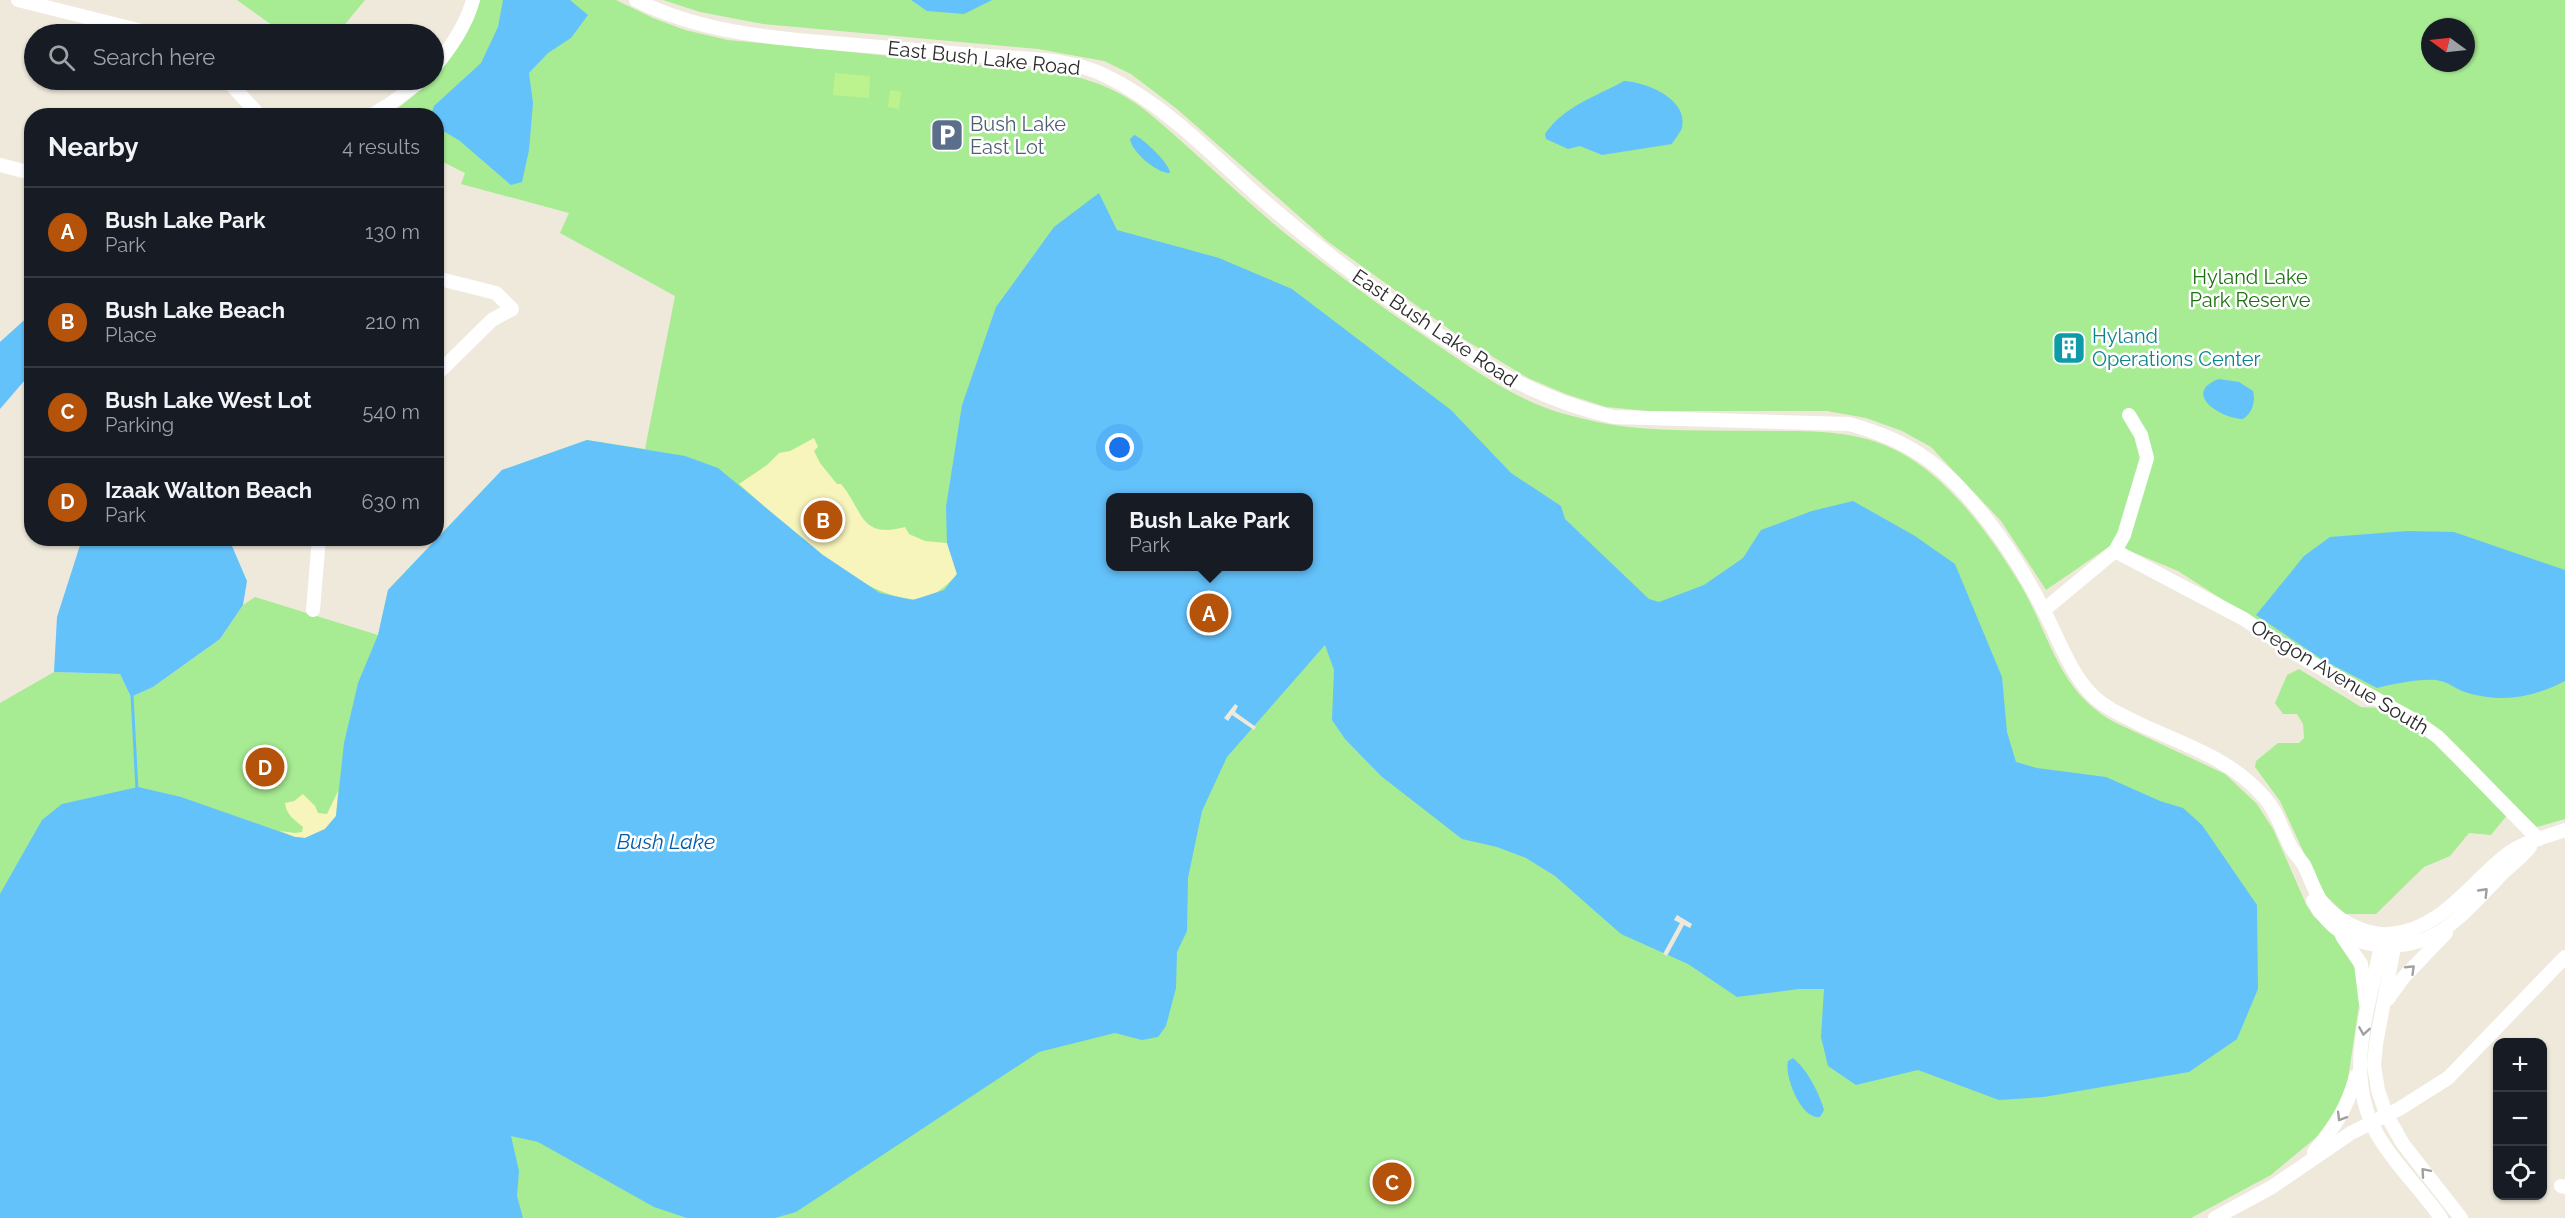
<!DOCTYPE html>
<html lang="en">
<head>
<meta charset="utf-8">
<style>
	body { margin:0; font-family:Raleway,sans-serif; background:#242831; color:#f1f3f6 }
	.controls { position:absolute; right:18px; bottom:18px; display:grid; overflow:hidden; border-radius:12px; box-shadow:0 2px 4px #0004 }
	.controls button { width:54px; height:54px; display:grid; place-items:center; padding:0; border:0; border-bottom:2px solid #363941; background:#171b24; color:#f1f3f6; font:30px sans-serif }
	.compass { position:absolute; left:2421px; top:18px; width:54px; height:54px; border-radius:50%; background:#171b24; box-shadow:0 2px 4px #0004; rotate:285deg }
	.you { position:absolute; left:1120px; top:448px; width:21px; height:21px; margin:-15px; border:4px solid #fff; border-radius:50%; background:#1a73e8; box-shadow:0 0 0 9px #1a73e833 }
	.badge { display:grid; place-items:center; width:39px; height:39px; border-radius:50%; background:#b45309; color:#fff; font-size:20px; font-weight:700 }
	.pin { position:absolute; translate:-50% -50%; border:3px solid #fff; box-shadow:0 2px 6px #0006 }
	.popup { position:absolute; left:1106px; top:493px; width:207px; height:78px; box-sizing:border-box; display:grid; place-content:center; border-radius:12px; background:#171b24; filter:drop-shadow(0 2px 4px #0005); font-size:20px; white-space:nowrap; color:#9ea1a6 }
	.popup b { font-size:22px; color:#f1f3f6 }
	.popup::after { content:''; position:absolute; left:50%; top:100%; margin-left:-12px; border:12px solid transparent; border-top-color:#171b24 }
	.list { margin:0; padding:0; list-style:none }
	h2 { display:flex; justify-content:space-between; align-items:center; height:78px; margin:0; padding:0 24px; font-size:26px }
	h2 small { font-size:20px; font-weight:400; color:#9ea1a6 }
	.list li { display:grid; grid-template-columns:39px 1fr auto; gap:18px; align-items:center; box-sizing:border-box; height:90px; padding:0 24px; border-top:2px solid #363941 }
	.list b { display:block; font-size:22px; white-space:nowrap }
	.list p { margin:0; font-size:20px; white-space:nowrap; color:#9ea1a6 }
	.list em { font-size:20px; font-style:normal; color:#9ea1a6 }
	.icon { flex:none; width:33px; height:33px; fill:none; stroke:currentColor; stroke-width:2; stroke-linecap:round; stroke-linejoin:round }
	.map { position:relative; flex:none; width:2565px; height:1218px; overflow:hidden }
	.search { position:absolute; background:#171b24; box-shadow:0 2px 4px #0004; left:24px; top:24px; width:420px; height:66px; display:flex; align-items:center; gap:15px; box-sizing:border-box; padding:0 21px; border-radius:33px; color:#9ea1a6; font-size:22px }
	.panel { position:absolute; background:#171b24; box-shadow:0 2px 4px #0004; left:24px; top:108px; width:420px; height:438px; border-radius:24px }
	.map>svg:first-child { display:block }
</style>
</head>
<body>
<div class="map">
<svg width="2565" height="1218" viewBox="0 0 2565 1218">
	<rect width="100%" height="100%" fill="#efe9dc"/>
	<g fill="#a7eb93" fill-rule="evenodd">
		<polygon points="237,0 365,0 337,34 283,33"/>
		<path d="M478,0H616L653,18L685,30L728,40L1061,73C1095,81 1117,89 1145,110C1195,151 1241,198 1291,238C1339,276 1388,312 1439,346C1477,372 1517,400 1561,413C1586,420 1613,426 1639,428C1683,432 1729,430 1773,431C1821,431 1866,431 1908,457C1955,486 1992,538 2020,584C2051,636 2057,690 2114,722L2225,774L2257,804L2273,829L2306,904L2314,917L2333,931L2347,950L2356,970L2361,992L2346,1092L2325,1130L2271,1175L2191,1218H0V703L54,672L120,674L131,697L153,687L220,639L243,605L255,597L378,635L388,590L502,470L587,440L645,449L675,296L560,233L569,213L461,184L465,173L437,159L436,116L389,115C430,85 465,51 478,0ZM1110,498H1308V566H1110Z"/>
		<path d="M663,0H2565V819L2537,827L2462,753L2178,571L2113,544L2046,590L2001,521L1931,447L1902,431L1866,418L1827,411H1648L1606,407L1566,394L1528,378L1460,337L1327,241L1177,109L1131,74L1104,61L1038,49L763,24L700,12ZM2430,27H2466V63H2430Z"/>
		<polygon points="2299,669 2361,707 2383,708 2432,739 2508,814 2491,835 2469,833 2450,856 2424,867 2376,914 2345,914 2322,892 2280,801 2255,767 2256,761 2278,743 2299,743 2304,738 2303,724 2297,714 2283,714 2275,703 2287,675"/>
	</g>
	<g fill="#f7f4bc">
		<path d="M814,438L818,447L814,451L820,463L837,484H841C864,511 859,539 905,527L909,534L925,541L947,543L957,574C946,587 930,601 911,599C854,594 782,521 739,484L767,465L779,453L790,451Z"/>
		<path d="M338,791L336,816L325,829L305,838L295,837L280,831L295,833L302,832L303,827C295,820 286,815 285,803L294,801L303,794L315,806L318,813L327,814Z"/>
	</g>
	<g fill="#bdf38e">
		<polygon points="835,73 870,76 869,98 833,95"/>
		<polygon points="890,90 901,92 899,109 888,107"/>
	</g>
	<g fill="#64c2fb" fill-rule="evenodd">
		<polygon points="503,0 570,0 588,15 571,38 548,53 529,73 533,103 529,150 522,182 511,185 460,141 437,127 436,116 431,115 434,106 481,63 498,27"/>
		<polygon points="911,0 992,0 964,14 927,11"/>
		<path d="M1624,81C1646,82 1689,99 1682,128C1680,133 1674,140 1672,144L1602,155L1580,146L1568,149L1546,139L1545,134C1564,106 1595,97 1624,81Z"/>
		<path d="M1134,135C1143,138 1170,164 1170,173C1157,174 1131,151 1130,139Z"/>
		<path d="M1099,193L1117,230L1219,258L1292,289L1451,410L1511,473L1561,506L1565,519L1649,599L1659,602L1704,585L1743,558L1761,530L1812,511L1853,501L1915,536L1955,564L2002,677L2007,732L2016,762L2037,768L2106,777L2160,801L2183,808L2202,825L2257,905L2258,989L2237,1039L2189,1072L2044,1097L1999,1100L1918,1070L1856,1085L1828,1066L1821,1037L1824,989H1799L1737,997L1688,964L1621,934L1555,876L1526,858L1497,847L1462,839L1381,776L1345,739L1332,720L1334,670L1325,645L1227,757L1202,811L1188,878L1187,931L1177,952L1176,988L1166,1026L1158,1037L1142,1040L1115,1033L1039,1052L796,1212L775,1218H687L654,1207L538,1142L511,1136L519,1171L517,1196L523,1218H0V894L42,820L62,804L138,787L181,797L295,837L305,838L325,829L336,816L344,743L358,683L378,635L388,590L502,470L587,440L685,456L718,468L823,555L880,593L913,600L944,590L957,574L947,543L946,507L962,405L996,307L1054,227ZM1110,498H1308V566H1110Z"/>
		<polygon points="31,314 31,373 0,409 0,342"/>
		<path d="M2219,379L2239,382L2253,391C2256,402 2252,413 2243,419C2221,419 2181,393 2219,379Z"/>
		<path d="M2407,531L2454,532L2565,570V681C2532,698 2499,704 2462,691C2455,688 2449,683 2441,681C2426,677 2393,684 2377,688L2323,660L2256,615L2304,556L2330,537Z"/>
		<polygon points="82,539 229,539 247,581 243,605 220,639 153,687 131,697 120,674 54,672 57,617"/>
		<path d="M1793,1058C1807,1069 1819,1093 1824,1110L1820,1117C1801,1120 1784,1076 1788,1061Z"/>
	</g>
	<g fill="#efe9dc">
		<polygon points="1235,704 1238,706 1235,712 1256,727 1254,730 1232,715 1228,721 1224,718"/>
		<polygon points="1677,915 1692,924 1690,928 1684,925 1667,956 1663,954 1680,923 1674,920"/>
	</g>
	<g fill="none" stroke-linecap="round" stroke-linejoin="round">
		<polyline stroke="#64c2fb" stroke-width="3" points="132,695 137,790"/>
		<g stroke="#fff" stroke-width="14">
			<polyline points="18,0 154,34"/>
			<path d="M636,0C701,33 773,38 844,44C892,48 940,52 987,56C1026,59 1071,58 1106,76C1164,104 1210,153 1257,195C1306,238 1356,277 1409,314C1475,361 1534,399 1614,417L1849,424C1874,431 1899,440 1921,455C1970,487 2017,557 2043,609C2059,639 2068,669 2091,694C2106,709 2128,718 2146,727C2189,746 2233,761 2264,797C2278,812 2282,832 2292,849C2296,855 2300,859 2304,865C2310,877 2314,890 2321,901C2336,920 2365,936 2390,934C2441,930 2469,884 2506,855C2523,842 2545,837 2565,830"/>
			<path d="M434,68C450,48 466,26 473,0"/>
			<polyline points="227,80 260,116"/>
			<polyline points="370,116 390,104 422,80"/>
			<polyline points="0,165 32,173"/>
			<polyline points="436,278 496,293 512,309 492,320 436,375"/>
			<polyline points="2115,551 2244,619 2294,653 2414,720 2438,737 2459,758 2538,839"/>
			<polyline points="313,610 319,538"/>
			<polyline points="2044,610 2115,551 2124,535 2147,458 2141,435 2129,415"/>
			<path d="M2313,901C2329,927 2348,942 2378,945C2435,951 2461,916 2497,879C2507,868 2520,859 2530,847"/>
			<polyline points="2342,936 2361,964 2366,1004"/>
			<path d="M2385,939L2381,945C2369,1009 2343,1073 2377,1134C2394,1164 2421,1189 2441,1218"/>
			<polyline points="2390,939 2394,947 2376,1044 2374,1065 2378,1090 2386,1114 2403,1144 2461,1218"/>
			<polyline points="2388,999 2403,978 2446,933"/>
			<path d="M2314,1152C2335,1126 2347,1109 2356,1076"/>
			<polyline points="2561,1186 2565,1187"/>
			<polyline points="2215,1218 2272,1187 2351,1133 2399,1109 2448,1078 2565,957"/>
		</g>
	</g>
	<defs><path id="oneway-chevron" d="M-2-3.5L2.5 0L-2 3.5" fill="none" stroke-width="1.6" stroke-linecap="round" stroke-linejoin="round" transform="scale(1.5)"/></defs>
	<g stroke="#a0a0a0">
		<use href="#oneway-chevron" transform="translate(2484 892) rotate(-46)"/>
		<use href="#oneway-chevron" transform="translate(2411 969) rotate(-44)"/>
		<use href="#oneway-chevron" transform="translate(2364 1031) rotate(99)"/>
		<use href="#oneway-chevron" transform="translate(2341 1117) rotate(121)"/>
		<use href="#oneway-chevron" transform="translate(2425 1172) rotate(-131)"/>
	</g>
	<defs>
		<g id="parking-square" transform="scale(1.725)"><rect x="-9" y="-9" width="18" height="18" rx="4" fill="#5c6f8a" stroke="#fff"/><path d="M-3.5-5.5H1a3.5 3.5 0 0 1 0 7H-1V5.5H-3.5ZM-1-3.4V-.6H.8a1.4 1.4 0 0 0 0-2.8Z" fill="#fff"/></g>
		<g id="building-square" transform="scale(1.725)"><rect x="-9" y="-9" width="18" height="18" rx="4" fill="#0f9aa8" stroke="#fff"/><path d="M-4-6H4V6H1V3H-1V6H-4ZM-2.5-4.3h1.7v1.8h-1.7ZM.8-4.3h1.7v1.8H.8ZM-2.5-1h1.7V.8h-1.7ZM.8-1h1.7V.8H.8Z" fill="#fff"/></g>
	</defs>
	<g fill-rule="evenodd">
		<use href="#parking-square" x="947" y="135"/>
		<use href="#building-square" x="2069" y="348"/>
	</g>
	<g text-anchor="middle" stroke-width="5" stroke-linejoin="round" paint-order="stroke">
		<g font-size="20" fill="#2b2b2b" stroke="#fff">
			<text transform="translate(984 58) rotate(6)" y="7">East Bush Lake Road</text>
			<text transform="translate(1435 328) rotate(34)" y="7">East Bush Lake Road</text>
			<text transform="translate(2340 677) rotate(31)" y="7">Oregon Avenue South</text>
		</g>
		<g font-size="20" fill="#4e5e75" stroke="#fff" text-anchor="start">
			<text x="970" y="131">Bush Lake<tspan x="970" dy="23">East Lot</tspan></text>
		</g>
		<g font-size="20" fill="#1c7112" stroke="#fff">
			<text x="2250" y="284">Hyland Lake<tspan x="2250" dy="23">Park Reserve</tspan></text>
		</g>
		<g font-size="20" fill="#0d838f" stroke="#fff" text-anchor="start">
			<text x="2092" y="343">Hyland<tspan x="2092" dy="23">Operations Center</tspan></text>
		</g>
		<g font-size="21" font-style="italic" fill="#005dab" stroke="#fff">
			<text x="666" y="849">Bush Lake</text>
		</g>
	</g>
</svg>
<div class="controls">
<button>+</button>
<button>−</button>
<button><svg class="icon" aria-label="locate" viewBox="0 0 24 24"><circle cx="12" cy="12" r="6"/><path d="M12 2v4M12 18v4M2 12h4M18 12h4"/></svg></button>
</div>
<svg class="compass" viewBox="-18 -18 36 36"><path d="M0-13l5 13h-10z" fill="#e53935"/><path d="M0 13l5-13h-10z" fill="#9ea1a6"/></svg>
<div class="you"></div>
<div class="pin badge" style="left:1209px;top:613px">A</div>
<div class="popup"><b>Bush Lake Park</b>Park</div>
<div class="pin badge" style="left:823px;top:520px">B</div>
<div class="pin badge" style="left:1392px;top:1182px">C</div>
<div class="pin badge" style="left:265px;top:767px">D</div>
<div class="search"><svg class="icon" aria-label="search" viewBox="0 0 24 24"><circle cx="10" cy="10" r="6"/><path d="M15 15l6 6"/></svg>Search here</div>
<section class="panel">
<h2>Nearby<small>4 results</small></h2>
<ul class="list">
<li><span class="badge">A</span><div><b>Bush Lake Park</b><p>Park</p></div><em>130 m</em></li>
<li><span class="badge">B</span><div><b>Bush Lake Beach</b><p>Place</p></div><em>210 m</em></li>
<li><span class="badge">C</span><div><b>Bush Lake West Lot</b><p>Parking</p></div><em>540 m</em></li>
<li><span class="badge">D</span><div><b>Izaak Walton Beach</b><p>Park</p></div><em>630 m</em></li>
</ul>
</section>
</div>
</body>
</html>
